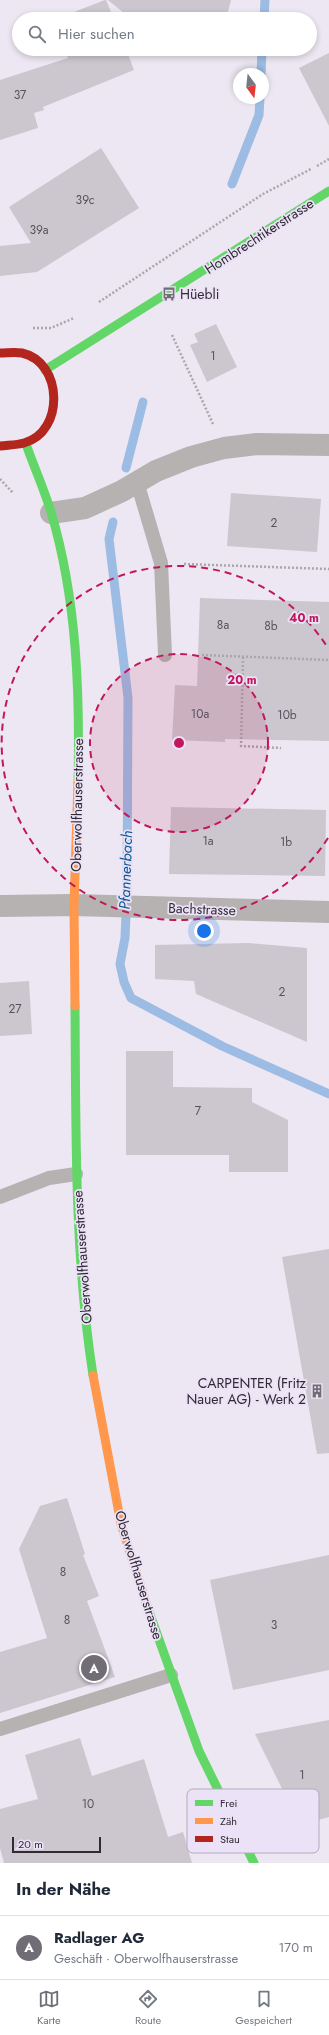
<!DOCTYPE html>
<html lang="de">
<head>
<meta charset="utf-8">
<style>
	body { margin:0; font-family:Jost,sans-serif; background:#f2f2f3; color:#1f2937 }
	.compass { position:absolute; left:233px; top:68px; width:36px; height:36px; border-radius:50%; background:#fff; box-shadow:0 2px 6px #0003; rotate:165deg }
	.scale { position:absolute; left:12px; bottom:10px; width:89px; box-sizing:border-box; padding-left:4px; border:2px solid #2f2b33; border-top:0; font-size:11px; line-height:14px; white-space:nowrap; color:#2f2b33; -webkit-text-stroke:3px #ece2f7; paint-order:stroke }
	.you { position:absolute; left:204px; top:931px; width:14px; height:14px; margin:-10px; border:3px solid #fff; border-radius:50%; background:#1a73e8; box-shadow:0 0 0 6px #1a73e833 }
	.badge { display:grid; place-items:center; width:26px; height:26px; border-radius:50%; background:#716d76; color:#fff; font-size:13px; font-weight:700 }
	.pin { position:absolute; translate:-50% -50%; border:2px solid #fff; box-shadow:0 1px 4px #0006 }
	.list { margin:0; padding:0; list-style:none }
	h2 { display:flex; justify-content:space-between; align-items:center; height:52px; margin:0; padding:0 16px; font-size:17px }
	h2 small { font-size:13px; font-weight:400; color:#747a83 }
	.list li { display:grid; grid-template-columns:26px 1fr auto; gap:12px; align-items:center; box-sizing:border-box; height:64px; padding:0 16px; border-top:1px solid #e0e1e3 }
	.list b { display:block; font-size:15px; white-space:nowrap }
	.list p { margin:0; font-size:13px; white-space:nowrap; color:#747a83 }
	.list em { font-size:13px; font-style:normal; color:#747a83 }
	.icon { flex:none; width:22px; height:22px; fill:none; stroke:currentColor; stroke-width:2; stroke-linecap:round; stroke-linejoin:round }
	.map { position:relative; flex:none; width:329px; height:1863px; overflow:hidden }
	.search { position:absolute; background:#fff; box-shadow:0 2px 6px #0003; left:12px; right:12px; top:12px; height:44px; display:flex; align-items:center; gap:10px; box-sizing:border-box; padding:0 14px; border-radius:22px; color:#747a83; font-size:15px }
	.sheet { height:116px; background:#fff }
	nav { display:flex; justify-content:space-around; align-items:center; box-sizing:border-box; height:56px; border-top:1px solid #e0e1e3; background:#fff; font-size:11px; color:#747a83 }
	nav a { display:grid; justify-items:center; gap:2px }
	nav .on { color:#716d76 }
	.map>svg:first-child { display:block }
</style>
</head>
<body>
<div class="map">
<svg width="329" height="1863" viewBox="0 0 329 1863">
	<rect width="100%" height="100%" fill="#ece7f2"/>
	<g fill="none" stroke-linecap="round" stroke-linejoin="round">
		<g stroke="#9cbce3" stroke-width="9">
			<polyline points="264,19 265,0"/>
			<polyline points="261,74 262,49"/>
			<polyline points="232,184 259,115 260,98"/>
			<polyline points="126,468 143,402"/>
			<polyline points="113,522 109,539 128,698 127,892 125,938 120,964 124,982 131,998 222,1046 329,1094"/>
		</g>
	</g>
	<g fill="#ccc6ce">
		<polygon points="106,0 114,19 56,19 105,0"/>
		<polygon points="108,0 231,0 226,19 131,19"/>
		<polygon points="64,49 126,49 134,70 43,107 44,110 34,113 38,128 0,140 0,80 68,58"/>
		<polygon points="329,53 329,126 299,68"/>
		<polygon points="101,148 139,208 37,272 0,276 0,246 31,243 9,207"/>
		<polygon points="216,324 237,367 207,382 190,345 198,342 194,334"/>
		<polygon points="231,493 321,499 317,552 227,546"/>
		<polygon points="200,598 329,602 329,741 225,739 225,742 172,740 175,685 197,686"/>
		<polygon points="171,807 326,810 325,876 169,874"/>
		<polygon points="248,943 307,948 307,1042 196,994 194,981 155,979 155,945"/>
		<polygon points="29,981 32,1034 0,1036 0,983"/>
		<polygon points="126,1051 173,1051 173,1087 252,1088 252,1102 288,1120 288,1172 229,1172 229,1155 126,1155"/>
		<polygon points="329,1249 329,1453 317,1454 282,1257"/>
		<polygon points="67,1498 85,1554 83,1555 99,1596 87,1601 115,1677 0,1713 0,1652 47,1638 19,1549 40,1506"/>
		<polygon points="329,1555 329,1670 233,1690 210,1580"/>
		<polygon points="329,1720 329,1817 300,1825 255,1734"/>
		<polygon points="80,1738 92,1776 144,1759 168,1837 183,1832 192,1863 4,1863 0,1848 0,1809 38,1799 25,1755"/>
	</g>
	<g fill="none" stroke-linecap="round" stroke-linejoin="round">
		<g stroke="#a9a7a9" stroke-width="2.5" stroke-dasharray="2 2" stroke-linecap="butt">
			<polyline points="317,166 329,159"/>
			<polyline points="99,302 263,194 311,169"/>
			<polyline points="33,328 51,328 74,318"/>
			<polyline points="172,335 213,424"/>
			<polyline points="0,479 13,493"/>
			<polyline points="184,564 329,569"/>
			<polyline points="202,655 329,660"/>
			<polyline points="243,657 241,746 281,748"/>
		</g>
		<g stroke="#b5b2b1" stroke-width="14">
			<polyline points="137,482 161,563 165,655"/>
			<polyline points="0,1197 49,1178 76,1174"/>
			<polyline points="0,1729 171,1675"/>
		</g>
		<g stroke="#b5b2b1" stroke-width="22">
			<polyline points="51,513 85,508 122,491 156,471 191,457 224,448 257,444 329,445"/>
			<polyline points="0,906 74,905 329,912"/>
		</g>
		<g stroke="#63d668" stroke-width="9">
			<polyline points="45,370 329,191"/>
			<path d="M26,444C34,467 44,489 51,512C77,599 80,693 78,783"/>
			<path d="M75,1006C76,1129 74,1253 93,1375"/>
			<polyline points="147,1606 199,1751 254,1863"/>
		</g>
		<g stroke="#ff974d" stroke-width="9">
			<polyline points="75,1006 74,905 78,783"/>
			<polyline points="93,1375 121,1524 147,1606"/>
		</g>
		<path stroke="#b3261e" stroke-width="9" d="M0,353C7,353 15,352 22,353C63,362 65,432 24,443C17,445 8,445 0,446"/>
	</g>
	<circle cx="179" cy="743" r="89" fill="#c2185b" fill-opacity=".12"/>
	<g fill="none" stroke="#c2185b" stroke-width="2" stroke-dasharray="7 5">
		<circle cx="179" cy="743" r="89"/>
		<path d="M328 838A177 177 0 1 1 328 648"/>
	</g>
	<defs>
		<g id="bus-bare" transform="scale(1.08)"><path d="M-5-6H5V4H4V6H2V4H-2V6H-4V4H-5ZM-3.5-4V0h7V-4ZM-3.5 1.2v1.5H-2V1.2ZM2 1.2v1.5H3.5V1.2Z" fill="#716d76" stroke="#ece2f7" stroke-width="2.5" paint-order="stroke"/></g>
		<g id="building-bare" transform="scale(1.08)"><path d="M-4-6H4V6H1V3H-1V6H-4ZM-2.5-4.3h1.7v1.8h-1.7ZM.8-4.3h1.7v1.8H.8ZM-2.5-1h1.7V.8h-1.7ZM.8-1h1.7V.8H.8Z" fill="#716d76" stroke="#ece2f7" stroke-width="2.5" paint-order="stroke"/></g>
	</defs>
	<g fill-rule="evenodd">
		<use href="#bus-bare" x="169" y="294"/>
		<use href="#building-bare" x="317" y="1391"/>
	</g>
	<g text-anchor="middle" stroke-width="3.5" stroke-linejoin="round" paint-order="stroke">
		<g font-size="12" fill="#56525a">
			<text x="20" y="99">37</text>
			<text x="85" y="204">39c</text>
			<text x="39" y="234">39a</text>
			<text x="213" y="360">1</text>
			<text x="274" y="527">2</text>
			<text x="223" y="629">8a</text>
			<text x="271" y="630">8b</text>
			<text x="200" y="718">10a</text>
			<text x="287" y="719">10b</text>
			<text x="208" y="845">1a</text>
			<text x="286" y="846">1b</text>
			<text x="282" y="996">2</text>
			<text x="15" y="1013">27</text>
			<text x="198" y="1115">7</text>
			<text x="63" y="1576">8</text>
			<text x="67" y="1624">8</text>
			<text x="274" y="1629">3</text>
			<text x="302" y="1779">1</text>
			<text x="88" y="1808">10</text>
		</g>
		<g font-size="14" fill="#2f2b33" stroke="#ece2f7">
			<text transform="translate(259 236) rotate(-33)" y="5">Hombrechtikerstrasse</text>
			<text transform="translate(77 805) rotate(-89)" y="5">Oberwolfhauserstrasse</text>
			<text transform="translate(202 909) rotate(2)" y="5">Bachstrasse</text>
			<text transform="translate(82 1257) rotate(-94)" y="5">Oberwolfhauserstrasse</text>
			<text transform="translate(139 1575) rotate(73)" y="5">Oberwolfhauserstrasse</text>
		</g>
		<g font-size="14" fill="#2f2b33" stroke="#ece2f7" text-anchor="start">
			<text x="180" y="299">Hüebli</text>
			<text x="306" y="1388" text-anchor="end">CARPENTER (Fritz<tspan x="306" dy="16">Nauer AG) - Werk 2</tspan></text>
		</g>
		<g font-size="15" font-style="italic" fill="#0f5794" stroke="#ece2f7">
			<text transform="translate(126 870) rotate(-88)" y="5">Pfannerbach</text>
		</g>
	</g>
	<rect x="187" y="1789" width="132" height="64" rx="6" fill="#ece2f7" stroke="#b3abbc" stroke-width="1"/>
	<rect x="195" y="1800" width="18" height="6" fill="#63d668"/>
	<rect x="195" y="1818" width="18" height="6" fill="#ff974d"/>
	<rect x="195" y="1836" width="18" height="6" fill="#b3261e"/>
	<g font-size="11" fill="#2f2b33">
		<text x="220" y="1807">Frei</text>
		<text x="220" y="1825">Zäh</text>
		<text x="220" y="1843">Stau</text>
	</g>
	<circle cx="179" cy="743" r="6" fill="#c2185b" stroke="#ece2f7" stroke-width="2"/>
	<g font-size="12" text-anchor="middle" font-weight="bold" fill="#c2185b" stroke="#ece2f7" stroke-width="3.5" stroke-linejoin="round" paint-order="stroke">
		<text x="304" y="622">40 m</text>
		<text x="242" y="684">20 m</text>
	</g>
</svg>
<svg class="compass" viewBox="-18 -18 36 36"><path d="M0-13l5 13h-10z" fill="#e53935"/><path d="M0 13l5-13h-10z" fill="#747a83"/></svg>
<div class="scale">20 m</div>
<div class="you"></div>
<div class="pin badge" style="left:94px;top:1668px">A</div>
<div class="search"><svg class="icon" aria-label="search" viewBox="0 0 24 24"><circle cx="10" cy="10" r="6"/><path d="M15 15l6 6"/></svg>Hier suchen</div>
</div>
<section class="sheet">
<h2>In der Nähe<small></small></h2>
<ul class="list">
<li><span class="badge">A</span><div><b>Radlager AG</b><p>Geschäft · Oberwolfhauserstrasse</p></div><em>170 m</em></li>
</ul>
</section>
<nav>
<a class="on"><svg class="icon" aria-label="map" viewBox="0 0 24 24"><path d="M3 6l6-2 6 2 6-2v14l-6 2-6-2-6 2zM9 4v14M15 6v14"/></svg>Karte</a>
<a><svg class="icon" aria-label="directions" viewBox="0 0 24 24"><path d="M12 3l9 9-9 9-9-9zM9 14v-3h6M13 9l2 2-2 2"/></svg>Route</a>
<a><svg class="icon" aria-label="saved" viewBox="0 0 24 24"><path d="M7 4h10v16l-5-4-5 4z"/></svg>Gespeichert</a>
</nav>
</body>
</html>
